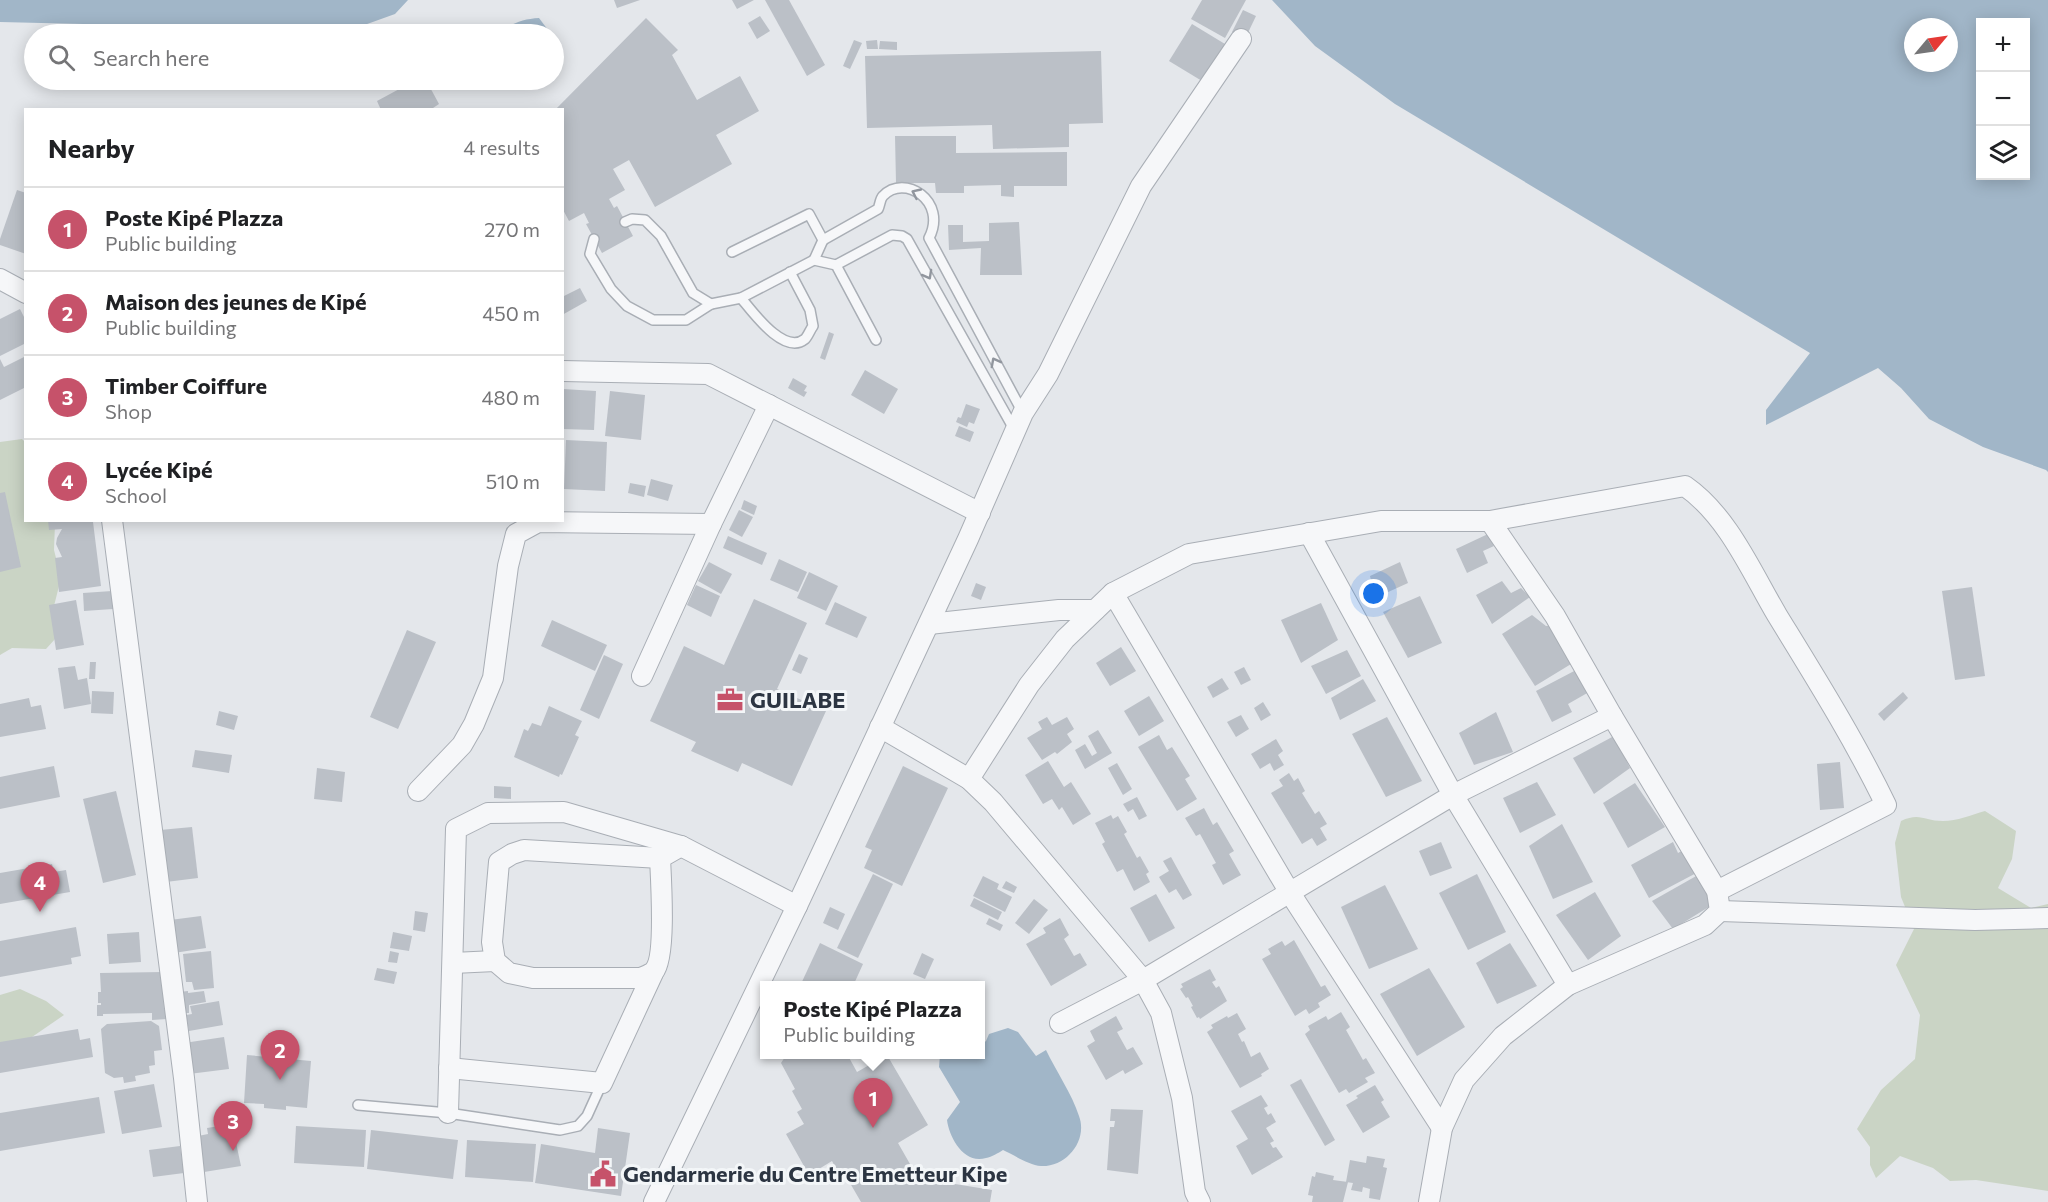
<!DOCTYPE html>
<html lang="en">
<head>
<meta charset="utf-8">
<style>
	body { margin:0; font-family:Commissioner,sans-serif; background:#f2f2f2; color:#202124 }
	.controls { position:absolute; right:18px; top:18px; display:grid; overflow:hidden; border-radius:0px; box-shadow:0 3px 15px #0003 }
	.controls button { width:54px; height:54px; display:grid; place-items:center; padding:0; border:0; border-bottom:2px solid #e0e0e0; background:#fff; color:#202124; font:30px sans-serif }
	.compass { position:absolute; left:1904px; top:18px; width:54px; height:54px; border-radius:50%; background:#fff; box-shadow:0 3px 15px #0003; rotate:61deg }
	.you { position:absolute; left:1374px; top:594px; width:21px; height:21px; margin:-15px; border:4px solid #fff; border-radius:50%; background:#1a73e8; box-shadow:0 0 0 9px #1a73e833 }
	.badge { display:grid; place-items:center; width:39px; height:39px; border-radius:50%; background:#c6526a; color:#fff; font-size:20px; font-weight:700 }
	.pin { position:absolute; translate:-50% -50px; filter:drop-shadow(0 2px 3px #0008) }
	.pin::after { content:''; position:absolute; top:32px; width:21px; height:18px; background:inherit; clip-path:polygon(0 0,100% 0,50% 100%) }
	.popup { position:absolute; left:760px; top:981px; width:225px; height:78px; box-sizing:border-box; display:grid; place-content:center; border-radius:0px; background:#fff; filter:drop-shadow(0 2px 4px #0005); font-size:20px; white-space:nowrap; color:#757577 }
	.popup b { font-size:22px; color:#202124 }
	.popup::after { content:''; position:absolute; left:50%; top:100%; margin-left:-12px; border:12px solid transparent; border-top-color:#fff }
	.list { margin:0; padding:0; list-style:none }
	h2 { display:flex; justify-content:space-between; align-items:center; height:78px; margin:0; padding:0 24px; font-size:26px }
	h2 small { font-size:20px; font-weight:400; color:#757577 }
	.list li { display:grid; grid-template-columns:39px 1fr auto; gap:18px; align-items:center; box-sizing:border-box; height:84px; padding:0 24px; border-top:2px solid #e0e0e0 }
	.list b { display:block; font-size:22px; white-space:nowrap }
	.list p { margin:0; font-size:20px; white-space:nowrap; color:#757577 }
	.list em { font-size:20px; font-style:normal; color:#757577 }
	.icon { flex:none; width:33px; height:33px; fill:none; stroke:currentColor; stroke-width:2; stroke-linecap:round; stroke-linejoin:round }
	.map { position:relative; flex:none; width:2048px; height:1202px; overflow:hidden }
	.search { position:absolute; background:#fff; box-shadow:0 3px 15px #0003; left:24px; top:24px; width:540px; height:66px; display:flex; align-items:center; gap:15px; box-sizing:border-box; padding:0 21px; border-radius:33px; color:#757577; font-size:22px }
	.panel { position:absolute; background:#fff; box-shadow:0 3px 15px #0003; left:24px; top:108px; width:540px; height:414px; border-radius:0px }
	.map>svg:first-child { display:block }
</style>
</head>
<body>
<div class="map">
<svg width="2048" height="1202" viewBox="0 0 2048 1202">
	<rect width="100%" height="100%" fill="#e4e7eb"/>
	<g fill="#cad4c5">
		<polygon points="22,439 25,442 26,520 54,521 55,523 54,550 61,578 53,610 55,639 46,649 12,648 0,655 0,442"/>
		<path d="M1985,811L2016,831L2012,859L1998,888L2031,908L2048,904V1191L1976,1180L1950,1181L1933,1168L1900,1156L1876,1178L1870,1165V1147L1857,1129L1881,1090L1915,1059L1920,1015L1896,965L1914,929L1901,897L1895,843L1901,821C1920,812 1924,821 1943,821C1957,821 1971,815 1985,811Z"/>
		<polygon points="20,989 46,1001 64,1015 32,1037 0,1046 0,995"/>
	</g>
	<g fill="#a1b6c8" fill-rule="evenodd">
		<polygon points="0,0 408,0 395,14 356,28 332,28 271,34 125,34 83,24 0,22"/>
		<path d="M1272,0H2048V472L2046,470L1983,447L1929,419L1901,388L1878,368L1766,425V410L1810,353L1395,104L1315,46ZM2026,22V176H1980V22ZM1913,27H1949V63H1913Z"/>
		<path d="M539,18L551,34H498C511,23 523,19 539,18Z"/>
		<path d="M1008,1028L1018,1032L1036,1056L1046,1050C1056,1071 1072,1094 1079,1116C1088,1140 1067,1167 1041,1166C1029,1165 1014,1155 1003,1150C998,1153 992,1157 986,1158C964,1165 949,1137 947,1120L960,1102L939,1067L940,1055L981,1054V1045L986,1041L989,1034Z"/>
	</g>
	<g fill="#bbc0c7">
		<polygon points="614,0 640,0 617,8"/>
		<polygon points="732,0 754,0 737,9"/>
		<polygon points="765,0 789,0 825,65 807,76"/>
		<polygon points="1202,0 1246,0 1225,38 1191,19"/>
		<polygon points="1243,10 1256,16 1245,39 1232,32"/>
		<polygon points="760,16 770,31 757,39 748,23"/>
		<polygon points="646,18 678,50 672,55 697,100 740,76 759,111 716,135 732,164 655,207 629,160 613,169 625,190 609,199 614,208 617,206 633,236 602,253 586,224 589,223 584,213 569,221 562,208 562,110 555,110"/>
		<polygon points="1192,24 1225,44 1202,81 1169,61"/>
		<polygon points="854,40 862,43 850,69 843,66"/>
		<polygon points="877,40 878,49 867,49 866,41"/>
		<polygon points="880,41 897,42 897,50 879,49"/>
		<polygon points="1101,51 1103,123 1069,124 1069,147 993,149 992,125 867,128 865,56"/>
		<polygon points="416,80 426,80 439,104 430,110 381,110 377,101"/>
		<polygon points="895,136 956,136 956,153 1067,152 1067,186 1014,186 1014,197 1001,196 1001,185 964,186 964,193 936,193 935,183 896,183"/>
		<polygon points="17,190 26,193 26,254 0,245 0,239"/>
		<polygon points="1019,222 1022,275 980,275 981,248 949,250 948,225 963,225 963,242 989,241 989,223"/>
		<polygon points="580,288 587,301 562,315 562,297"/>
		<polygon points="20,309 26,321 26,343 0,356 0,319"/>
		<polygon points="829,332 834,334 825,360 820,358"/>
		<polygon points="26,356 26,387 0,400 0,359 4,367"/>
		<polygon points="865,370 898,389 884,414 851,395"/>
		<polygon points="793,378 807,386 804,391 807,392 804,397 788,388"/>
		<polygon points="563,389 596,391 594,430 562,429"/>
		<polygon points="610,391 645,395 641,440 605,436"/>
		<polygon points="966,404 980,409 974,424 969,422 967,427 956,422 958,417 961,418"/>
		<polygon points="959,426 974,432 970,442 955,436"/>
		<polygon points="566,440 607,442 605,491 564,489"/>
		<polygon points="651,479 673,485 668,501 647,495"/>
		<polygon points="630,483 646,486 644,497 628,493"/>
		<polygon points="5,492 21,567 0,572 0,493"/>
		<polygon points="744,500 757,506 754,515 741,509"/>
		<polygon points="739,510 753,517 742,537 729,530"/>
		<polygon points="48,520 93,522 101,586 59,592 55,558 62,557 56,544 57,538 62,529 49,530"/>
		<polygon points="1488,534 1494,546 1483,551 1488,563 1467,573 1456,549"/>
		<polygon points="728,536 767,553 762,565 723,548"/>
		<polygon points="779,559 807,572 798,592 770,580"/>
		<polygon points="709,562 732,574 721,594 698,581"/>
		<polygon points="1400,562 1408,583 1375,598 1370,576"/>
		<polygon points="809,572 838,586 826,611 797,598"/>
		<polygon points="1502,581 1511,593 1521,588 1530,597 1492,624 1476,595"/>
		<polygon points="976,583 986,587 981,600 971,596"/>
		<polygon points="696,585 720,596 711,617 687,605"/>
		<polygon points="1972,587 1985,676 1955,680 1942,591"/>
		<polygon points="112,591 113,609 84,611 83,593"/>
		<polygon points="1420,596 1442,643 1408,658 1383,612"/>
		<polygon points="754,599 807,623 777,689 826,711 792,786 742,763 738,772 691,751 696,742 650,721 684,646 724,665"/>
		<polygon points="76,600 84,645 56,650 49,605"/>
		<polygon points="835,602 867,617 857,638 825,624"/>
		<polygon points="1321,603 1338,640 1301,663 1281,620"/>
		<polygon points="1532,615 1546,626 1559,625 1576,661 1535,686 1502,634"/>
		<polygon points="552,620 607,645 595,671 541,646"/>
		<polygon points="407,630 436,642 398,729 370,717"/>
		<polygon points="1121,647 1136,671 1110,686 1096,663"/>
		<polygon points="1347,650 1361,676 1326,694 1311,666"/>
		<polygon points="799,654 808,658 801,674 792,670"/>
		<polygon points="604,655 623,664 599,719 580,710"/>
		<polygon points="90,662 96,662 95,679 89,679"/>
		<polygon points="75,666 78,680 87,678 91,704 64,709 58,668"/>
		<polygon points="1244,667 1251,680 1241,685 1234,672"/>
		<polygon points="1578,669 1589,692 1568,704 1572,712 1552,722 1536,691"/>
		<polygon points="1222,678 1229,689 1213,698 1207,687"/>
		<polygon points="1363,679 1376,701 1340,720 1331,698"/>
		<polygon points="92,691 114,692 113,714 91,713"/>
		<polygon points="1903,692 1908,698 1884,721 1878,714"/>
		<polygon points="1149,696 1164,721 1139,736 1124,711"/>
		<polygon points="29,698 31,707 41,705 46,729 0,737 0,704"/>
		<polygon points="1263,702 1271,715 1261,721 1254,708"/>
		<polygon points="549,706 582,721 575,735 579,737 562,775 560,774 559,777 514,757 524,729 528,731 532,723 541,726"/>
		<polygon points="219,711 238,716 234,730 216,725"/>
		<polygon points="1496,712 1513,752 1474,765 1459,733"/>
		<polygon points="1241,715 1249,729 1236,737 1227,722"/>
		<polygon points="1047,717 1052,725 1067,717 1074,729 1067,734 1072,742 1057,754 1055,752 1042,760 1027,738 1042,729 1038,722"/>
		<polygon points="1387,717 1422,781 1386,797 1352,734"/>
		<polygon points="1098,730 1112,753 1085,769 1075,750 1085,744 1092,756 1097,753 1088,736"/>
		<polygon points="1159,735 1167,750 1172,747 1190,776 1185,779 1197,799 1177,811 1138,747"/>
		<polygon points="1614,736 1630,768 1594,794 1573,758"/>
		<polygon points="1276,739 1283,751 1278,755 1284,765 1274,771 1270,763 1260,769 1251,754"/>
		<polygon points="195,750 232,755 229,773 192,767"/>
		<polygon points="1048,761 1064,787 1071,782 1091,814 1073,825 1062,807 1059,810 1052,799 1043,804 1025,775"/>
		<polygon points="1840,762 1844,808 1820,810 1817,764"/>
		<polygon points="1117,763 1132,789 1123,795 1108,768"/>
		<polygon points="54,766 60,797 0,809 0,777"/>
		<polygon points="903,766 948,788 902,886 864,868 872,850 865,847"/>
		<polygon points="317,768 345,772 342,802 314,799"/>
		<polygon points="1289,773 1294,781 1298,778 1305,791 1302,793 1315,814 1319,811 1327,824 1320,828 1327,840 1317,846 1312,838 1302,844 1271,793 1283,786 1279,780"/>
		<polygon points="1537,782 1556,815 1520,833 1503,798"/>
		<polygon points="1635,783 1665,827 1628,848 1603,803"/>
		<polygon points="494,786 511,787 511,799 494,798"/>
		<polygon points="116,791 136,875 103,883 83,799"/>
		<polygon points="1137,797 1147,816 1139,820 1133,809 1128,812 1123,804"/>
		<polygon points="1204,808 1213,825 1217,822 1234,851 1229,854 1241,875 1223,885 1212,865 1216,863 1200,834 1196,836 1185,818"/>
		<polygon points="1111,815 1113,819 1118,816 1127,832 1124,834 1137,858 1140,856 1149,872 1146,874 1150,882 1134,891 1123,869 1117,872 1102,844 1105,842 1095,823"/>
		<polygon points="1562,824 1593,882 1553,899 1529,846"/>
		<polygon points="192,827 198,878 166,882 160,830"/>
		<polygon points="1441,842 1452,868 1430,876 1419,851"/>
		<polygon points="1673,842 1678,853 1689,847 1702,870 1649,898 1631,865"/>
		<polygon points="1171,857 1192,895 1183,900 1176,889 1169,893 1159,877 1169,871 1163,861"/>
		<polygon points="52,864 54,872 66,870 70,892 0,904 0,873"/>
		<polygon points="873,874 893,884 858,958 837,948"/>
		<polygon points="1477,874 1506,932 1468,950 1439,893"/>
		<polygon points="1698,875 1712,905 1673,929 1652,901"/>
		<polygon points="983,876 999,884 997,889 1012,897 1005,912 973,896"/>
		<polygon points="1006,881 1017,887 1014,893 1002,888"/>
		<polygon points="1385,885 1418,949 1369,969 1341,907"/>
		<polygon points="1595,892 1621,936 1588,960 1556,915"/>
		<polygon points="1156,894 1175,928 1149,942 1130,908"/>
		<polygon points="974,898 1002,912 998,920 970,906"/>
		<polygon points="1034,899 1048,910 1029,934 1015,923"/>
		<polygon points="830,907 845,914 838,930 823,923"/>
		<polygon points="415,911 428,913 425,932 413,930"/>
		<polygon points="201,916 206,948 174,953 170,920"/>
		<polygon points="989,918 1003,925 1000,931 986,924"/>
		<polygon points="1060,918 1069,935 1064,939 1074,956 1080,953 1087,965 1051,986 1026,944 1046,933 1043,928"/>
		<polygon points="76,927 81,956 71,958 72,964 0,977 0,941"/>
		<polygon points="139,932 141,962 109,964 107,934"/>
		<polygon points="393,932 412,936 409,951 390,948"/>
		<polygon points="1294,940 1321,987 1325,985 1331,995 1318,1003 1320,1007 1309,1014 1306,1009 1295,1016 1262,959 1271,954 1268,949 1282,941 1285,946"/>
		<polygon points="820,943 863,964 853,986 800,986"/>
		<polygon points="1510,943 1537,986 1497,1004 1476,963"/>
		<polygon points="211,951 214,988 194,990 192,982 186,982 183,954"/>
		<polygon points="390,951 399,953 397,963 388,962"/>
		<polygon points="922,953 934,959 925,979 913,974"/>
		<polygon points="377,968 397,972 394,984 374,980"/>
		<polygon points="1429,968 1465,1027 1417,1056 1380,994"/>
		<polygon points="1210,969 1216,980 1212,982 1216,988 1219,986 1227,1001 1200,1019 1199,1017 1197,1018 1191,1007 1193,1006 1188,997 1186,998 1180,989 1183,987 1181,984"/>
		<polygon points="163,972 164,1010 166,1010 167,1019 152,1020 152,1013 103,1014 103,1016 97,1016 97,1005 101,1005 101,1003 98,1003 98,992 101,992 100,973"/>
		<polygon points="188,991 188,993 204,991 206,1002 189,1005 189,1013 181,1013 179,992"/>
		<polygon points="219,1001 223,1025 189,1031 186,1015 192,1014 190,1006"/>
		<polygon points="1341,1012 1350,1027 1346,1030 1363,1060 1366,1058 1375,1073 1365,1078 1368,1082 1349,1093 1346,1089 1339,1093 1305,1034 1310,1030 1308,1026 1326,1016 1328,1020"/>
		<polygon points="1237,1013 1246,1029 1238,1034 1242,1042 1244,1041 1251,1057 1260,1052 1269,1069 1261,1074 1262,1076 1240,1088 1207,1032 1213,1028 1211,1025 1227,1016 1228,1018"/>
		<polygon points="1116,1016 1123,1029 1117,1032 1127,1050 1133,1047 1143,1064 1125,1074 1123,1070 1106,1080 1087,1046 1095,1041 1090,1031"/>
		<polygon points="151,1021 159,1026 162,1050 154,1051 155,1065 149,1066 150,1073 135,1076 136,1081 124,1083 123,1077 114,1078 105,1073 101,1029 107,1024"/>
		<polygon points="78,1029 80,1040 90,1038 93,1057 0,1073 0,1042"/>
		<polygon points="224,1037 229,1069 189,1074 184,1043"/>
		<polygon points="787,1054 847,1054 857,1072 887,1055 928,1125 898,1143 918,1178 992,1190 990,1202 861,1202 843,1171 839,1174 832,1161 809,1175 786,1134 804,1124 797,1112 802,1109 792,1091 795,1089 781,1063"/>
		<polygon points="247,1055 311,1061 307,1108 286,1106 286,1110 264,1108 264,1104 244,1103"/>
		<polygon points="1301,1079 1335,1140 1325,1146 1290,1085"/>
		<polygon points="154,1084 162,1127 122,1134 114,1091"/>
		<polygon points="1375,1085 1384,1100 1381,1102 1390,1117 1363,1133 1346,1105 1358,1098 1356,1096"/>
		<polygon points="1261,1095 1268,1106 1264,1108 1268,1115 1271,1113 1276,1122 1266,1128 1274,1141 1270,1143 1273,1148 1276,1147 1283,1157 1252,1175 1236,1146 1248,1139 1231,1111"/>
		<polygon points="99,1097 105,1133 0,1151 0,1113"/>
		<polygon points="1111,1109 1143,1110 1138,1174 1107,1170 1110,1127 1114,1127 1115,1121 1110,1121"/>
		<polygon points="232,1124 241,1166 204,1172 198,1136 208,1134 207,1128"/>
		<polygon points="296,1126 366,1130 364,1167 294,1163"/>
		<polygon points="598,1128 630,1133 621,1196 535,1183 541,1144 595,1153"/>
		<polygon points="371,1130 458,1140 453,1179 367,1169"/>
		<polygon points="467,1140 536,1144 533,1182 465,1177"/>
		<polygon points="180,1146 184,1173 153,1177 149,1150"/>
		<polygon points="1367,1156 1385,1159 1383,1167 1387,1168 1380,1200 1369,1198 1370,1189 1363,1187 1362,1192 1351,1190 1353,1183 1346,1182 1350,1160 1366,1163"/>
		<polygon points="1316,1172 1334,1176 1333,1180 1348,1182 1343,1202 1312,1202 1313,1196 1308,1195 1312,1176 1315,1177"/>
	</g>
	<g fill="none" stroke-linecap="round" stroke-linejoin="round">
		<g stroke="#a9aeb5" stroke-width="12">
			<g id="service">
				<polyline points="594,239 590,254 611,289 627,306 653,320 686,320 711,304 693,293 661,236 645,220 632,219 625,222"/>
				<path d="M823,240L878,209C880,205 880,199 883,196C904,173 948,201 929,238L1023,413"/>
				<polyline points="732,252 809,214 823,240 814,260 836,265 876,340"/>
				<polyline points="836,265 892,235 902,236 907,239 1014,429"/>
				<path d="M741,298C752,311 784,356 805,339C808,336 810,330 813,326L810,310L790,272"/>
				<polyline points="711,304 741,298 814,260"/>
				<polyline points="358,1105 448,1113 560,1130 578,1126 587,1116 602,1083"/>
			</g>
		</g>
		<g stroke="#a9aeb5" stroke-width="22">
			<g id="minor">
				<polyline points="0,279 26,293"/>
				<polyline points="562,371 708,374 980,513"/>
				<polyline points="112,520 184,1078 197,1202"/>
				<path d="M1490,521L1685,486C1728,516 1751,571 1777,615C1815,677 1854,739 1886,805L1717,891"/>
				<polyline points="1309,533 1453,795 1568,985"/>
				<polyline points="1113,593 1290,893 1442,1128"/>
				<polyline points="929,624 1059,610 1095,610"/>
				<polyline points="642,676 711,524 769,405"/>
				<polyline points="880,727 969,779 993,802 1143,980 1161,1013 1182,1098 1195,1192 1200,1202"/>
				<polyline points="969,779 1029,685 1065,639 1113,593 1189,554 1381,521 1490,521 1555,616 1612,716 1717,891 1720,911 1705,925 1568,985 1503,1036 1464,1080 1442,1128 1429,1202"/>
				<polyline points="418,791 462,745 474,724 493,678 508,566 516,534 538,522 711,524"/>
				<path d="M660,858L524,850L512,854L499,862L492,942L495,961L509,973L533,978H641C645,976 651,974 654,971C666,958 661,879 660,858L681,846"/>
				<polyline points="1720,911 1975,920 2048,918"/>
				<polyline points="453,963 495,961"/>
				<polyline points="1060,1023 1143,980 1453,795 1612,716"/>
				<polyline points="449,1068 602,1083 653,973"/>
				<polyline points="448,1113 456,829 488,813 564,812 681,846 797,906"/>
				<polyline points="654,1202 797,906 968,539 1023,413 1048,374 1141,186 1241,39"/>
			</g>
		</g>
		<use href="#service" stroke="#f6f7f9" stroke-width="9"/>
		<use href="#minor" stroke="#f6f7f9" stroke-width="20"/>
	</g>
	<defs><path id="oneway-chevron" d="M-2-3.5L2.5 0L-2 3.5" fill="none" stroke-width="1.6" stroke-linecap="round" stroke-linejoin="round" transform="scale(1.5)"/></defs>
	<g stroke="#91969e">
		<use href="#oneway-chevron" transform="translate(916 193) rotate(-155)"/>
		<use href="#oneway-chevron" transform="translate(928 275) rotate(61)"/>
		<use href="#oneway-chevron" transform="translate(995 362) rotate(-118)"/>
	</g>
	<defs>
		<g id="office-bare" transform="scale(2.07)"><path d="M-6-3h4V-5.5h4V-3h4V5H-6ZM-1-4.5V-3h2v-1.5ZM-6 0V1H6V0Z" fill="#c6526a" stroke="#f3f6f8" stroke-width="2.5" paint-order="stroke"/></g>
		<g id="civic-bare" transform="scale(2.07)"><path d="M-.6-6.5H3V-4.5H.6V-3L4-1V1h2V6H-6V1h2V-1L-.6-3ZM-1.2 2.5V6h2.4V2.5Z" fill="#c6526a" stroke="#f3f6f8" stroke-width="2.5" paint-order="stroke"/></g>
	</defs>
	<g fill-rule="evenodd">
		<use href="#office-bare" x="730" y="700"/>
		<use href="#civic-bare" x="603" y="1174"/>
	</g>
	<g text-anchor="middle" stroke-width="6" stroke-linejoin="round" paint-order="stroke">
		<g font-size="22" font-weight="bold" fill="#2c3542" stroke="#f3f6f8" text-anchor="start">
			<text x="750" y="708">GUILABE</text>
			<text x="623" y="1182">Gendarmerie du Centre Emetteur Kipe</text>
		</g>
	</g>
</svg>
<div class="controls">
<button>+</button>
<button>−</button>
<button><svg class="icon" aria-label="layers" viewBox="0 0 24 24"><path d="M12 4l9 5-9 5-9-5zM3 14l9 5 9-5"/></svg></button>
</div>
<svg class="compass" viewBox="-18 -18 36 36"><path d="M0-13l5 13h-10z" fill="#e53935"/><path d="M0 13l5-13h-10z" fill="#757577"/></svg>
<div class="you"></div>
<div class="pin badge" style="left:873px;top:1128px">1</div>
<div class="popup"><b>Poste Kipé Plazza</b>Public building</div>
<div class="pin badge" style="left:280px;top:1080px">2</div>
<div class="pin badge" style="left:233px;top:1151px">3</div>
<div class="pin badge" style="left:40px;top:912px">4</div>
<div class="search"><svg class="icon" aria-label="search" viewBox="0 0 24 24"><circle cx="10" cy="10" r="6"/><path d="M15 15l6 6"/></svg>Search here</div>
<section class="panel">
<h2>Nearby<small>4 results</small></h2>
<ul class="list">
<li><span class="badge">1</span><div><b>Poste Kipé Plazza</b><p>Public building</p></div><em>270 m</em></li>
<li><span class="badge">2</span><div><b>Maison des jeunes de Kipé</b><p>Public building</p></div><em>450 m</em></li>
<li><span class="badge">3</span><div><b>Timber Coiffure</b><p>Shop</p></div><em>480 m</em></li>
<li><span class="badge">4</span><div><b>Lycée Kipé</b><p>School</p></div><em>510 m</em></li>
</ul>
</section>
</div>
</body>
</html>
